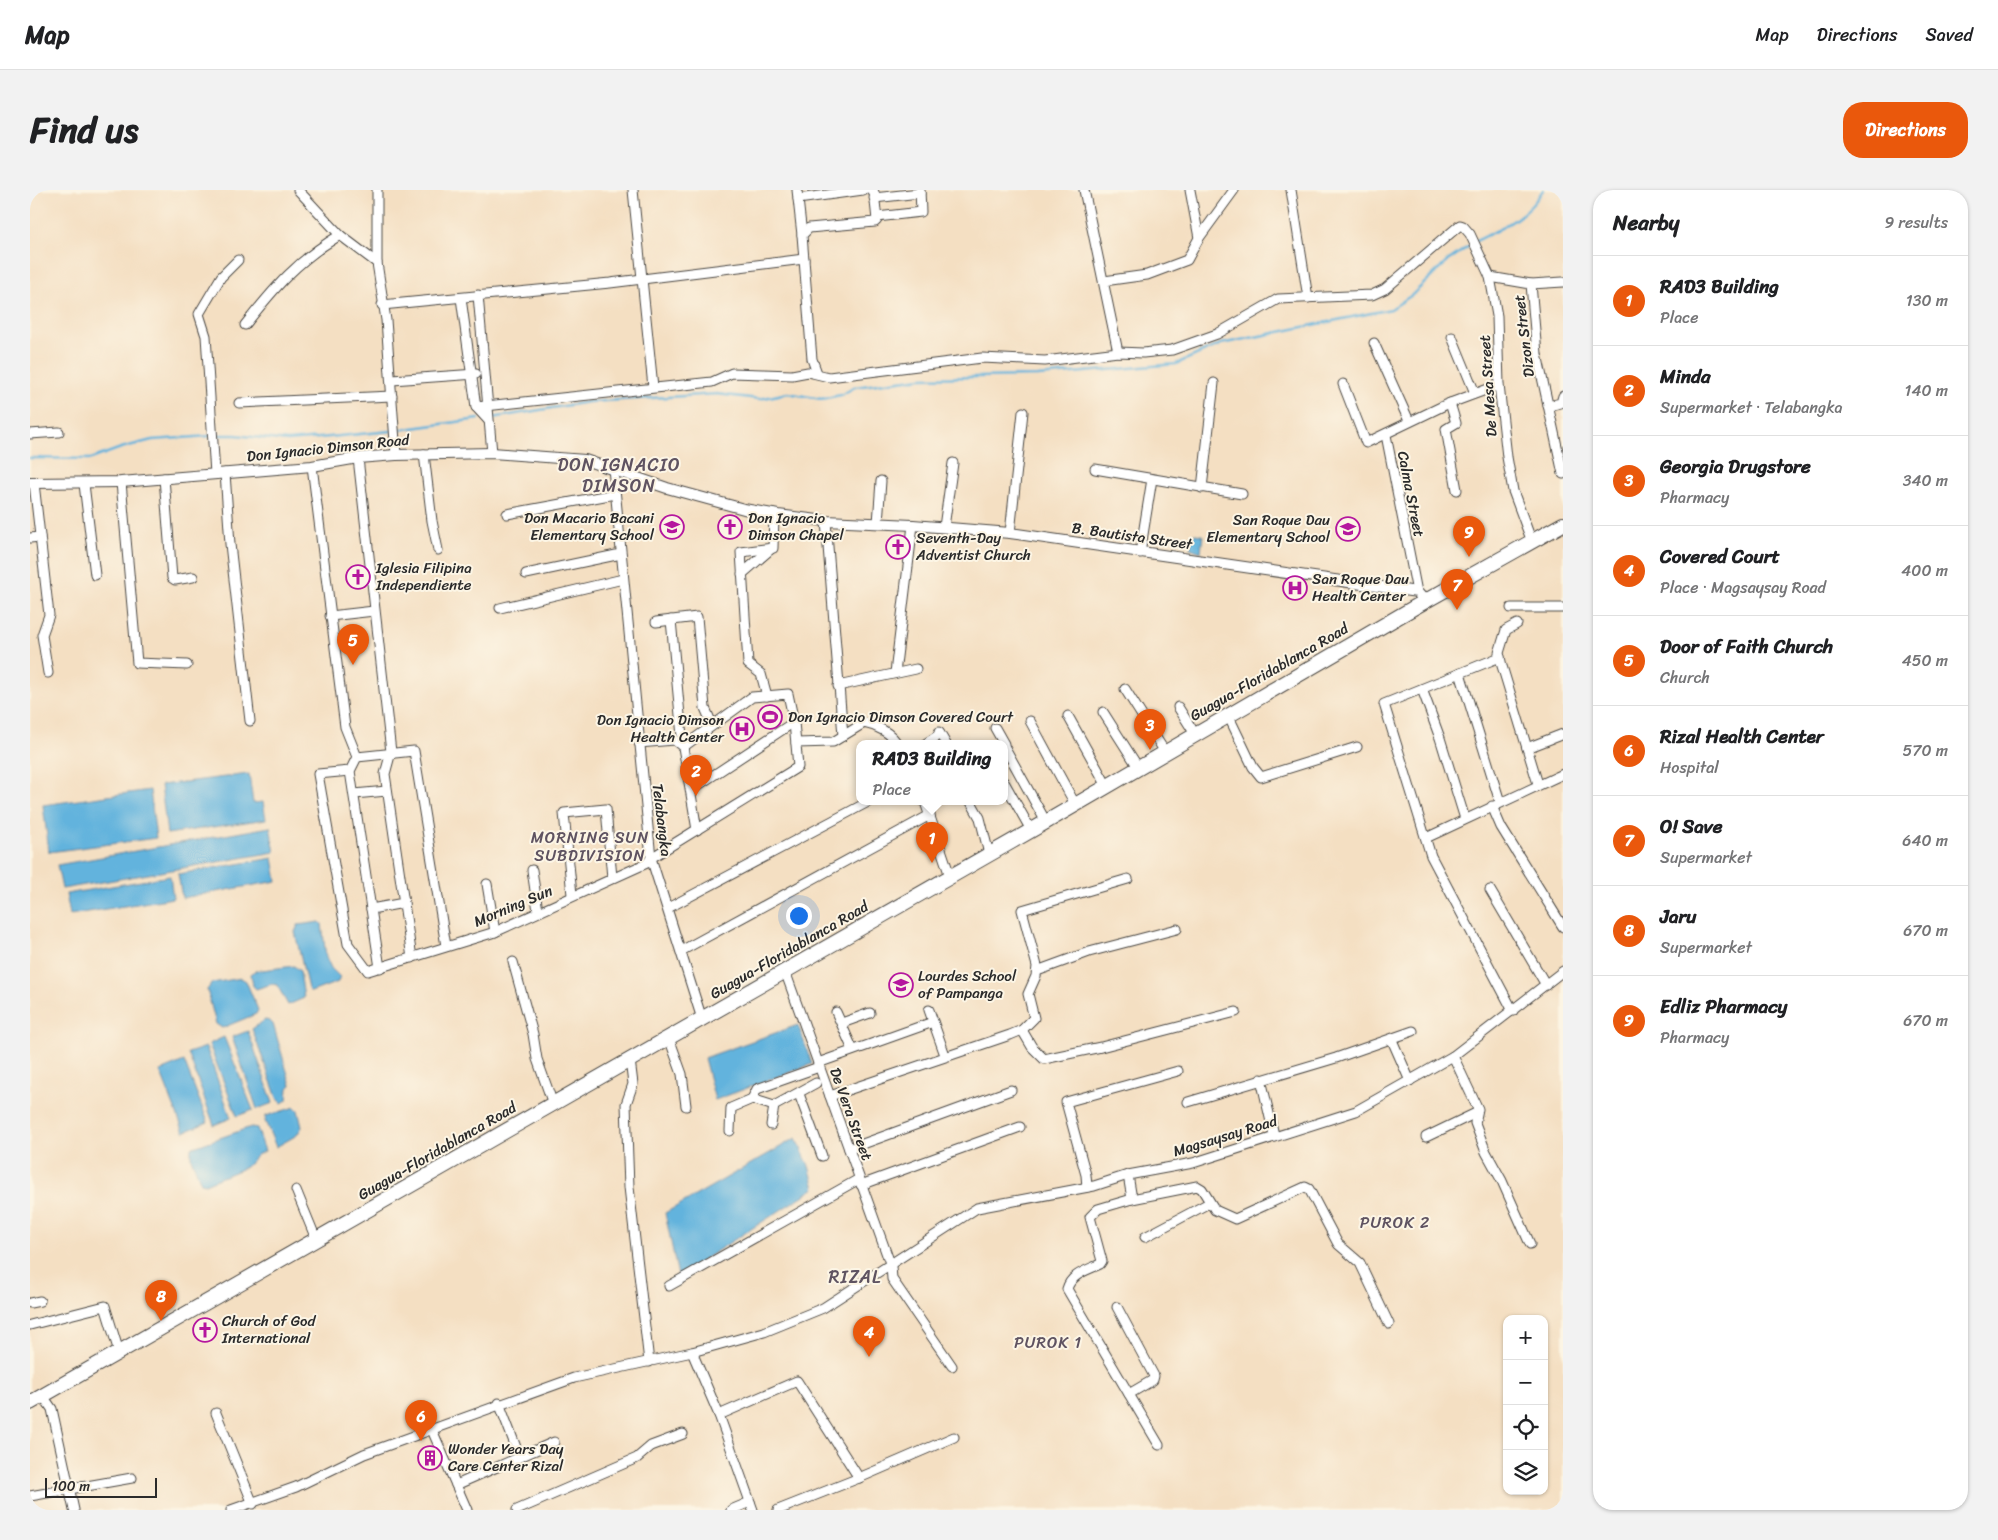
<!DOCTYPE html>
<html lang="en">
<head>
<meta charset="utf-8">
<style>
	body { margin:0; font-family:Sriracha,sans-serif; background:#f2f2f2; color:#202124 }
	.controls { position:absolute; right:15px; bottom:15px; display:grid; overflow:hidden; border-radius:10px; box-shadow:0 1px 4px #0004 }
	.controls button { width:45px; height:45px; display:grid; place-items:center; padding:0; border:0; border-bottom:1px solid #e0e0e0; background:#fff; color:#202124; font:25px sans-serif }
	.scale { position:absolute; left:15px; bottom:12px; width:112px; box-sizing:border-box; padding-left:5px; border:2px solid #2b2b2b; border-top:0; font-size:14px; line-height:18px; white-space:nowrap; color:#2b2b2b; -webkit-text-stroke:4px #fcf5e5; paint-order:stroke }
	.you { position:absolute; left:768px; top:725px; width:18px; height:18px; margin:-12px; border:4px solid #fff; border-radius:50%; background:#1a73e8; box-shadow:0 0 0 8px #1a73e833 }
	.badge { display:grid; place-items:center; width:32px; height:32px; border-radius:50%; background:#ea580c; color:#fff; font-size:16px; font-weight:700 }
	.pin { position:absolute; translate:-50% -41px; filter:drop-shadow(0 1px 2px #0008) }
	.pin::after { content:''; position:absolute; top:26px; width:18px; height:15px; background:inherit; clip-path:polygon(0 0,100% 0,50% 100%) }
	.popup { position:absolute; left:826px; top:550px; width:152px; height:65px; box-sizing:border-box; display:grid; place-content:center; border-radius:10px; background:#fff; filter:drop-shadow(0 1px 4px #0005); font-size:16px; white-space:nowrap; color:#757577 }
	.popup b { font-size:19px; color:#202124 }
	.popup::after { content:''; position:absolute; left:50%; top:100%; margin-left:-10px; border:10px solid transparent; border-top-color:#fff }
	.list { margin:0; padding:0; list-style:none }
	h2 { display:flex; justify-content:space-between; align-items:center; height:65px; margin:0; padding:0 20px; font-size:21px }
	h2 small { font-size:16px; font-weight:400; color:#757577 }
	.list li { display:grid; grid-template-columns:32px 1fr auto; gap:15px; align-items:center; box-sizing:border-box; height:90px; padding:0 20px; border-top:1px solid #e0e0e0 }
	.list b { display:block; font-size:19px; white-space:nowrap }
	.list p { margin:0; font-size:16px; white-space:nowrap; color:#757577 }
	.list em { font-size:16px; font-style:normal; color:#757577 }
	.icon { flex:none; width:28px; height:28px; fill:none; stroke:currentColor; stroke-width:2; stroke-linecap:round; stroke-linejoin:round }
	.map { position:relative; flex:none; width:1533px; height:1320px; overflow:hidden; border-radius:20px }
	header { display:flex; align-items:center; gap:30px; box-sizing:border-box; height:70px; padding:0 25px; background:#fff; border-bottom:1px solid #e0e0e0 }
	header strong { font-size:24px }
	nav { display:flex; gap:28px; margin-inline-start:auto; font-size:18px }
	.intro { display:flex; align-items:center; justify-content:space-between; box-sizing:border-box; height:120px; padding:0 30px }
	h1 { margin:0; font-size:35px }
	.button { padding:12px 22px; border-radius:20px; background:#ea580c; color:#fff; font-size:18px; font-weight:700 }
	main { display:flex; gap:30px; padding:0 30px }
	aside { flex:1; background:#fff; border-radius:20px; box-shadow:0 1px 4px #0004 }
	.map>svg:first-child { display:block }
</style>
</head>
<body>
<header>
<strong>Map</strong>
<nav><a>Map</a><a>Directions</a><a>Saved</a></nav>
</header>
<div class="intro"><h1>Find us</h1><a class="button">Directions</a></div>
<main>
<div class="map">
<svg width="1533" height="1320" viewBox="0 0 1533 1320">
	<rect width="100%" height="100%" fill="#fcf5e5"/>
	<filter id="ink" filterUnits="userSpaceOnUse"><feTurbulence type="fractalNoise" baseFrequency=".02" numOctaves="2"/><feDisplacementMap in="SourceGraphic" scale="10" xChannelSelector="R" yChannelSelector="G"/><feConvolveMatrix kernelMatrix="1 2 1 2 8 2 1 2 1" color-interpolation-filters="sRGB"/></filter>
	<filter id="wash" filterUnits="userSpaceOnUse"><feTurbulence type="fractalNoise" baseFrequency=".0096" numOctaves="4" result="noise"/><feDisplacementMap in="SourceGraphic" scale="20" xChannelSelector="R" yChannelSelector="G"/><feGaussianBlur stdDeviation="1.12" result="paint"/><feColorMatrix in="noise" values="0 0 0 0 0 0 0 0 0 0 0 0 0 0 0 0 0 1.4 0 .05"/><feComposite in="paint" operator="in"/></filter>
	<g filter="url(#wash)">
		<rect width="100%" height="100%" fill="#f4dfc2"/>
		<g fill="#62b3dd" stroke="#466f84">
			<polygon points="1165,344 1173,345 1171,362 1160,358 1163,345"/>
			<polygon points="219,584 223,613 233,612 236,629 137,644 131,595"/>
			<polygon points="120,600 126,648 19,662 13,615"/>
			<polygon points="240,637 245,662 32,699 27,675"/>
			<polygon points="243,668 247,691 152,708 148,684"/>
			<polygon points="140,686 143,708 40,725 36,704"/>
			<polygon points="290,732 292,734 296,767 301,778 310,787 308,792 281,802 278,799 265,742 268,735"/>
			<polygon points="264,776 270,781 274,808 258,815 247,795 242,794 226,799 223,796 221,784 224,781"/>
			<polygon points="211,788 216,791 228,820 226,824 192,838 186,834 177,800 182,793"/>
			<polygon points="235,830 240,831 243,834 261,895 258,898 257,910 252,913 247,908 222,839"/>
			<polygon points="768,835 782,874 685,910 674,868"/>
			<polygon points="218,841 243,913 227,919 202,847"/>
			<polygon points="194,847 223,920 207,926 179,854"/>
			<polygon points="176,857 201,928 184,935 158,863"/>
			<polygon points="154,871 178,932 154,942 130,881"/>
			<polygon points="265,917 268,920 272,937 267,945 246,957 235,931 236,926"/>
			<polygon points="221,937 227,938 235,961 227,965 216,977 175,994 171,993 161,968 161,958"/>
			<polygon points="766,948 779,976 785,998 648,1086 635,1023"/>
		</g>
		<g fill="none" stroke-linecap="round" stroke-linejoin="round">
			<g stroke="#62b3dd" stroke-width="2.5">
				<path d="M1446,51C1472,38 1498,26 1513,0"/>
				<polyline points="462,228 558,212 687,204 729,209 758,203 791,209 811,205 825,197 891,188 1008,186 1146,174 1191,154 1361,119 1382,105 1419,70 1442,54"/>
				<polyline points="367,240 449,229"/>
				<polyline points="185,245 206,245 258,251 361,241"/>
				<polyline points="0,268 61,269 91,258 122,250 180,246"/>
			</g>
		</g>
	</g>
	<g filter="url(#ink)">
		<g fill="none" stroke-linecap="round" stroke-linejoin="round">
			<g stroke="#494642" stroke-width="11">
				<g id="minor">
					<polyline points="268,0 310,45 347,73"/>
					<polyline points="347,0 347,73 356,130 366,265"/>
					<polyline points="603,0 623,197"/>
					<polyline points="767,0 772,45"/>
					<polyline points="1054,0 1088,162"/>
					<polyline points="1160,0 1169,48"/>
					<polyline points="1261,0 1278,108"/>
					<polyline points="844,8 890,3"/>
					<polyline points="768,9 833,0"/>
					<polyline points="847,27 891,22 890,0"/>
					<polyline points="1460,87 1501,94 1533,92"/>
					<polyline points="1074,91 1117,85 1157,70 1169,48 1204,0"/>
					<polyline points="1501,94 1507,164 1533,284"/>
					<polyline points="448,105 462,263"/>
					<polyline points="431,108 446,217 458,230"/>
					<polyline points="352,115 580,93 774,69"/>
					<path d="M215,135C245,97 268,70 310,45"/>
					<polyline points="1422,147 1445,203"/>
					<polyline points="1344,153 1379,231"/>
					<polyline points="787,183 782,169 772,45 779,38 845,32 847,30 844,2 840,0"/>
					<polyline points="362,190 446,184"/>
					<polyline points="1313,194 1336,253 1415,215 1469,195"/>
					<polyline points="209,213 362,206"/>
					<polyline points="1420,213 1426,233 1416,239 1427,300"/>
					<polyline points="1518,216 1531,213 1533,206"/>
					<polyline points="446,217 682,192 702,183 762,185 778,182 799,187 952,168 1015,171 1088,162 1113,163 1142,160 1187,144 1248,109 1342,105 1355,99 1430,35 1433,36 1440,44 1460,87 1467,126 1469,195 1477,267 1483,301 1502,352"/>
					<polyline points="0,244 29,242"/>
					<polyline points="1356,245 1387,402"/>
					<polyline points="394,264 402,331 408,360"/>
					<polyline points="328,268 361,562 355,584 382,768"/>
					<polyline points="282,276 315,537 327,567"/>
					<polyline points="583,278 621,668 672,829"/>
					<polyline points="1065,279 1212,304"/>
					<polyline points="195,283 200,354 220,531"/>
					<polyline points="185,284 176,146 169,124 191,87 208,70"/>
					<polyline points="134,288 142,388 145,390 163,387"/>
					<polyline points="91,292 107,473 157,475"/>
					<polyline points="4,293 19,425 12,445 18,483"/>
					<polyline points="54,294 65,385"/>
					<polyline points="1172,298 1184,193"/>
					<polyline points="477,324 585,304"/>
					<polyline points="796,331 813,546"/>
					<polyline points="848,333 851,291"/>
					<polyline points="914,337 923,273"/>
					<polyline points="980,343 993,222"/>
					<polyline points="0,348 10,347"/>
					<polyline points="1110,363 1122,289"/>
					<polyline points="496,384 591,364"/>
					<polyline points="712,384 742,358"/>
					<polyline points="470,418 593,389"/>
					<polyline points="1481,418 1533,418"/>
					<polyline points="300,426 344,421"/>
					<polyline points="641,430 653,557 667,640"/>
					<polyline points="626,432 667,427 675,518 682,534"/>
					<polyline points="1487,434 1476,440 1469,463 1472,476 1508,594"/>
					<polyline points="1470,467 1354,514 1401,666 1483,821"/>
					<polyline points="865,483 883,335"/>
					<polyline points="1430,483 1470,612"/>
					<polyline points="808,496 886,479"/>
					<polyline points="1095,499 1135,562"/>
					<polyline points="1392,499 1410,548 1435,629"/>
					<polyline points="737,506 731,484 718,474 711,362 743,358 744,324"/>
					<polyline points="1148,517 1165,544"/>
					<polyline points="1073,522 1108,577"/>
					<polyline points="1198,525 1223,577 1231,587 1327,557"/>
					<polyline points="1038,526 1077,596"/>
					<polyline points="1000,531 1045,614"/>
					<polyline points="965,538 974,554"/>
					<polyline points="909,542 916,554"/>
					<path d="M766,553L803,552L834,533C845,535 862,543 867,554"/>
					<polyline points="895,554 910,544"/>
					<polyline points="974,556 1016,632"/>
					<polyline points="1497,558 1533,544"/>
					<polyline points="320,581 288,584 318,754 338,781 465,742 617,673 621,668 768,577 764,532 758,504 722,507 653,557 644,550 609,553"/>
					<polyline points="974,592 1001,640"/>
					<polyline points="661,600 764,532"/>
					<polyline points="324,604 357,601"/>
					<polyline points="895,612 920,686"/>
					<polyline points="941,612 950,628 959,664"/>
					<polyline points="1462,616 1471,637 1533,737"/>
					<polyline points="1396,648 1533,584"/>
					<polyline points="502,680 508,721"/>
					<polyline points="457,694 465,742"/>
					<polyline points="1460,700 1516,795"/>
					<polyline points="542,705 534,623 576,619 582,688"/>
					<polyline points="638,718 838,612"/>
					<polyline points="341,719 374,713"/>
					<polyline points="651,761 900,625"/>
					<polyline points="483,772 503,844 507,869 523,914"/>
					<polyline points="350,778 320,581 327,567 384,561 416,756"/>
					<polyline points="755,781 861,1076 862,1089 922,1176"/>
					<polyline points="1007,781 1059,762 1147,739"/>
					<polyline points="899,820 915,865"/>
					<polyline points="806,822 823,860"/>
					<polyline points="812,833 840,823"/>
					<polyline points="992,840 1002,857 1014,869 1071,857 1206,822"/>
					<polyline points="639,848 652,884 656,916"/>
					<polyline points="1362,850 1380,891"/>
					<polyline points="1423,866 1448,919 1445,933 1456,962 1472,991 1500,1054"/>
					<polyline points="600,870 603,894 596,914 599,997 619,1172"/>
					<polyline points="788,873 903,832"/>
					<polyline points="1231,889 1244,945"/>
					<polyline points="769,904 792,966"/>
					<polyline points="800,906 980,845 992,840 1004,828 998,804 1006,786 1007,776 992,720 1098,689"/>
					<polyline points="722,909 727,899 789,877"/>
					<polyline points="1158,912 1306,868 1383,841"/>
					<polyline points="741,935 744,916 786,893"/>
					<polyline points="700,941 701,918 722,909 744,916"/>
					<polyline points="1396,947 1446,923"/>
					<polyline points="819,959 981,900"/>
					<polyline points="1098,985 1102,1009 1167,996 1172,999 1185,1020 1205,1029 1275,997 1279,999 1308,1054 1330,1073 1359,1134"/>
					<polyline points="831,995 990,937"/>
					<polyline points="1057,997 1056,985 1036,912 1148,881"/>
					<polyline points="266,1000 286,1049"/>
					<path d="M1102,1009L1068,1019L1060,1027L1072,1071L1070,1074C1058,1080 1041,1084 1037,1099L1129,1255"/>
					<polyline points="1115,1047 1179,1013"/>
					<polyline points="639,1096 829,989"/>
					<polyline points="0,1113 10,1111"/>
					<polyline points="1087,1117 1124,1186 1123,1190 1099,1204"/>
					<polyline points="0,1135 75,1116 89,1162"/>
					<polyline points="662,1162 689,1225 723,1320"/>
					<polyline points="13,1206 22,1219 44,1320"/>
					<polyline points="469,1213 489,1265"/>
					<polyline points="186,1223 223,1314"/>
					<polyline points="689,1225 767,1191 829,1288"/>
					<polyline points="402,1240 437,1320"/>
					<polyline points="426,1295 524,1252"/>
					<polyline points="0,1306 102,1288"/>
					<polyline points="201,1320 266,1297 334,1264 544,1188 662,1162 734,1142 793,1118 947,1018 1064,996 1098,985 1163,973 1326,921 1423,866 1533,781"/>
					<polyline points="487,1320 607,1268 621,1256 653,1244"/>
					<polyline points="701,1320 720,1312"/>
					<polyline points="748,1320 829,1288 924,1247"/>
				</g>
			</g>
			<g stroke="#494642" stroke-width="12">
				<polyline id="tertiary" points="0,293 91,292 282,276 328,268 366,265 462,263 555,270 637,298 714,319 748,325 796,331 883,335 980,343 1387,402 1395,411"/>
			</g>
			<g stroke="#494642" stroke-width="16">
				<polyline id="primary" points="0,1213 1016,632 1385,417 1533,334"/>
			</g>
			<use href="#minor" stroke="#fff" stroke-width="9"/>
			<use href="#tertiary" stroke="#fff" stroke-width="10"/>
			<use href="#primary" stroke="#fff" stroke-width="14"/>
		</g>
	</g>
	<defs>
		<g id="school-ring" transform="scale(1.25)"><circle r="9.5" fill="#fcf5e5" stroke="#b5179e" stroke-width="1.5"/><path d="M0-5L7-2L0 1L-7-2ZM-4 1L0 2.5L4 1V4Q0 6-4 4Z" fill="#b5179e"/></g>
		<g id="church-ring" transform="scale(1.25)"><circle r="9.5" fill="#fcf5e5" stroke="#b5179e" stroke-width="1.5"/><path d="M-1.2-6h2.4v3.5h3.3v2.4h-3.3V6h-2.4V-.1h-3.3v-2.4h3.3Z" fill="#b5179e"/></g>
		<g id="hospital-ring" transform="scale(1.25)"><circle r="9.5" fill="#fcf5e5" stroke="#b5179e" stroke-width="1.5"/><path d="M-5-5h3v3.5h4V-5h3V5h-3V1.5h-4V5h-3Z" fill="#b5179e"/></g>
		<g id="stadium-ring" transform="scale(1.25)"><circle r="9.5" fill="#fcf5e5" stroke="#b5179e" stroke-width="1.5"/><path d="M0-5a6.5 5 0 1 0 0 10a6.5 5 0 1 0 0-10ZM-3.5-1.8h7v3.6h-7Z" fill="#b5179e"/></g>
		<g id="building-ring" transform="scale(1.25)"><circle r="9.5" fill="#fcf5e5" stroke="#b5179e" stroke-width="1.5"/><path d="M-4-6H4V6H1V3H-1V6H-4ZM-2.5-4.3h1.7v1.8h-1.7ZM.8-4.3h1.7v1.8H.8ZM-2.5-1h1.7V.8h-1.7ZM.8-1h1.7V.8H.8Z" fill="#b5179e"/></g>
	</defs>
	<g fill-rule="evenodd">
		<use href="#school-ring" x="642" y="337"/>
		<use href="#church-ring" x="700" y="337"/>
		<use href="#school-ring" x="1318" y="339"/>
		<use href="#church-ring" x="868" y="357"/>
		<use href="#church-ring" x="328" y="387"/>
		<use href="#hospital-ring" x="1265" y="398"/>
		<use href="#stadium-ring" x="740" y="527"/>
		<use href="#hospital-ring" x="712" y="539"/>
		<use href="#school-ring" x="871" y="795"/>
		<use href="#church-ring" x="175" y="1140"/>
		<use href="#building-ring" x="400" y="1268"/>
	</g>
	<g text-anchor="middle" stroke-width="4" stroke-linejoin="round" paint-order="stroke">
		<g font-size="15" fill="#2b2b2b" stroke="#fcf5e5">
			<text transform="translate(1494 146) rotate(-97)" y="5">Dizon Street</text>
			<text transform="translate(1458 196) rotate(-94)" y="5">De Mesa Street</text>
			<text transform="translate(298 258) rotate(-6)" y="5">Don Ignacio Dimson Road</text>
			<text transform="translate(1381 304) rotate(79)" y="5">Calma Street</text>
			<text transform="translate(1102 346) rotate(8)" y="5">B. Bautista Street</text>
			<text transform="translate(1239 482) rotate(-30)" y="5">Guagua-Floridablanca Road</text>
			<text transform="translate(632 630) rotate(83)" y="5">Telabangka</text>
			<text transform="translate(483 716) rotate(-23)" y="5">Morning Sun</text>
			<text transform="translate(759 760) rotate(-30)" y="5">Guagua-Floridablanca Road</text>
			<text transform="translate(821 924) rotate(70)" y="5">De Vera Street</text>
			<text transform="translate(1195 946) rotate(-17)" y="5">Magsaysay Road</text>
			<text transform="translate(407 961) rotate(-30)" y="5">Guagua-Floridablanca Road</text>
		</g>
		<g font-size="15" fill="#2b2b2b" stroke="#fcf5e5" text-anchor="start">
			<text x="624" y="333" text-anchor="end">Don Macario Bacani<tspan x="624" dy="17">Elementary School</tspan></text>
			<text x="718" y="333">Don Ignacio<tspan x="718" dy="17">Dimson Chapel</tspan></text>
			<text x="1300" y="335" text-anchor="end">San Roque Dau<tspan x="1300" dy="17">Elementary School</tspan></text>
			<text x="886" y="353">Seventh-Day<tspan x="886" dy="17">Adventist Church</tspan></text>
			<text x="346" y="383">Iglesia Filipina<tspan x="346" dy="17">Independiente</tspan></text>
			<text x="1282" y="394">San Roque Dau<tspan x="1282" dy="17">Health Center</tspan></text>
			<text x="758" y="532">Don Ignacio Dimson Covered Court</text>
			<text x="694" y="535" text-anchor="end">Don Ignacio Dimson<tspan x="694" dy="17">Health Center</tspan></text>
			<text x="888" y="791">Lourdes School<tspan x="888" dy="17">of Pampanga</tspan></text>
			<text x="192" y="1136">Church of God<tspan x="192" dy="17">International</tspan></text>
			<text x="418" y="1264">Wonder Years Day<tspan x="418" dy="17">Care Center Rizal</tspan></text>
		</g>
		<g font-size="16" letter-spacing="1" fill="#5f5361" stroke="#fcf5e5">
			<text x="560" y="653">MORNING SUN<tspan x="560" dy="18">SUBDIVISION</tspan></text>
			<text x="1365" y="1038">PUROK 2</text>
			<text x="1018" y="1158">PUROK 1</text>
		</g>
		<g font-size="18" letter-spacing="1" fill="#5f5361" stroke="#fcf5e5">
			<text x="589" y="281">DON IGNACIO<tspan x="589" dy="21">DIMSON</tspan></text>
			<text x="825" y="1093">RIZAL</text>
		</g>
	</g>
</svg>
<div class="controls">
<button>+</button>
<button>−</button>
<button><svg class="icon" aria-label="locate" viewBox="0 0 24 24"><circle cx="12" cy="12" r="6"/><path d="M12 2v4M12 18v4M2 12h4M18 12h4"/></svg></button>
<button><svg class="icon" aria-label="layers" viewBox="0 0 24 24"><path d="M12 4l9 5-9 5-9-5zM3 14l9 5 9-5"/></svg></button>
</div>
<div class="scale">100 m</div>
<div class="you"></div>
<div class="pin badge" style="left:902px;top:673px">1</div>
<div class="popup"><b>RAD3 Building</b>Place</div>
<div class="pin badge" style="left:666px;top:606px">2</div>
<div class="pin badge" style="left:1120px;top:560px">3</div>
<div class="pin badge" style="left:839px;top:1167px">4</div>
<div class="pin badge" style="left:323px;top:475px">5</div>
<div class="pin badge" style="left:391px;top:1251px">6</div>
<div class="pin badge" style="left:1427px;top:420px">7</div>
<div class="pin badge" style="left:131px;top:1131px">8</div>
<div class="pin badge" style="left:1439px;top:367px">9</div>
</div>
<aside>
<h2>Nearby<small>9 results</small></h2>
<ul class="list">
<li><span class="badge">1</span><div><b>RAD3 Building</b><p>Place</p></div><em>130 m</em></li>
<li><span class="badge">2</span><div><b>Minda</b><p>Supermarket · Telabangka</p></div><em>140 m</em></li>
<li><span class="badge">3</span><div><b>Georgia Drugstore</b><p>Pharmacy</p></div><em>340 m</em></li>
<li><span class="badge">4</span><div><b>Covered Court</b><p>Place · Magsaysay Road</p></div><em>400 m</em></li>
<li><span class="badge">5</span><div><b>Door of Faith Church</b><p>Church</p></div><em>450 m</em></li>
<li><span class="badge">6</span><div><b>Rizal Health Center</b><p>Hospital</p></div><em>570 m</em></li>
<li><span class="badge">7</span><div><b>O! Save</b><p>Supermarket</p></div><em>640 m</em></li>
<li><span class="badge">8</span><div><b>Jaru</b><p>Supermarket</p></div><em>670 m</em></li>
<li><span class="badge">9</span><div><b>Edliz Pharmacy</b><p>Pharmacy</p></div><em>670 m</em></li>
</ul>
</aside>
</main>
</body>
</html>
